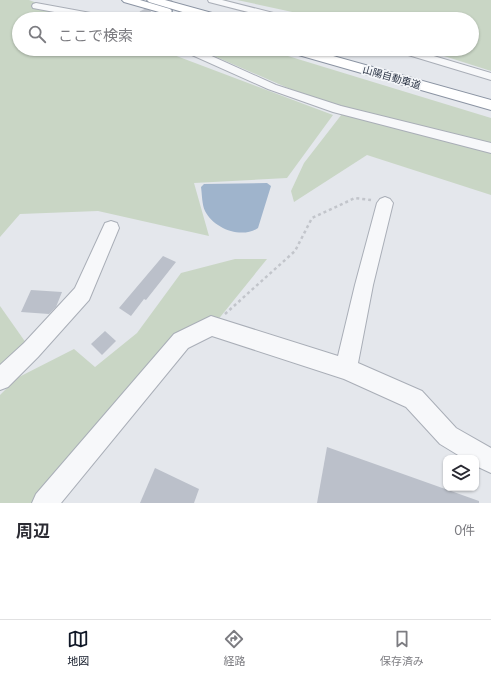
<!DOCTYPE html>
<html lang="ja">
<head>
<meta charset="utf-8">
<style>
	body { margin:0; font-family:Lato,"Noto Sans JP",sans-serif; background:#f7f7f7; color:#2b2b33 }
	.controls { position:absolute; right:12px; bottom:12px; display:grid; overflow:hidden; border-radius:8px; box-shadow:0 1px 3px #0004 }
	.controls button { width:36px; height:36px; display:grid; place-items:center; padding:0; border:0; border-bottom:1px solid #e1e1e2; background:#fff; color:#2b2b33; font:20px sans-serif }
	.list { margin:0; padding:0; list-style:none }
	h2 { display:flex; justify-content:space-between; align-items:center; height:52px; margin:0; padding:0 16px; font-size:17px }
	h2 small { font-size:13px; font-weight:400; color:#7c7c81 }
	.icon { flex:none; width:22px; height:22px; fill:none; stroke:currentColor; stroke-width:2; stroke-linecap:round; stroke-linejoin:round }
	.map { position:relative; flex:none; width:491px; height:503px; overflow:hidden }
	.search { position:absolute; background:#fff; box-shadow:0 1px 3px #0004; left:12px; right:12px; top:12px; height:44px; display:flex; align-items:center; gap:10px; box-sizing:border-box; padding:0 14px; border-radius:22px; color:#7c7c81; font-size:15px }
	.sheet { height:116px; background:#fff }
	nav { display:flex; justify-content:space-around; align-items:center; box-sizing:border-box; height:56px; border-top:1px solid #e1e1e2; background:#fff; font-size:11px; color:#7c7c81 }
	nav a { display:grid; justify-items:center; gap:2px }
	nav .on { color:#111827 }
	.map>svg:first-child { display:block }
</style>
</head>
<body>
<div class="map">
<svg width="491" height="503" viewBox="0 0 491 503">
	<rect width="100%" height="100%" fill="#e4e7ec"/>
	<g fill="#c9d6c5">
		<polygon points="0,0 29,0 79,19 19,19 19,49 158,49 333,115 287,178 194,183 209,236 98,211 20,214 0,237"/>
		<polygon points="237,0 491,0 491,71 422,49 472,49 472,19 311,19 303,17 297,13"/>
		<polygon points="198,49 265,49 491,118 491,143 359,112 304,95"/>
		<polygon points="342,114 491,152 491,195 367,155 294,202 291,191 304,163"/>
		<polygon points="235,259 267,259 217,321 122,411 33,503 0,503 0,395 17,378 74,349 95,367 137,333 181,273"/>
		<polygon points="0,306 31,350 0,380"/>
	</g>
	<path fill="#9fb4cc" d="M267,183L271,186L258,228C242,239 214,229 205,211C202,205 202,194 201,187L204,184Z"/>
	<g fill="#bbc0ca">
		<polygon points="163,256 176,262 146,300 144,299 131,316 119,308"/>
		<polygon points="31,290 62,292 56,307 49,314 21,312"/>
		<polygon points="105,331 116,341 102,355 91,344"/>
		<polygon points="327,447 479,501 479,503 317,503"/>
		<polygon points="155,468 199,489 194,503 140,503"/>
	</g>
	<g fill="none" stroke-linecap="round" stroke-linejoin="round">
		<polyline stroke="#bfc3cb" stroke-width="10" stroke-dasharray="10 5" stroke-linecap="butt" points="142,16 172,0"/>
		<g stroke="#a9aeb7" stroke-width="2">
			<g id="minor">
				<polygon points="208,0 222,0 289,17 291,19 275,19 209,2"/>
				<polygon points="36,3 107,16 112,19 92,19 33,8 32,6 33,4"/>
				<polygon points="142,13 147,16 143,19 132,19"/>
				<polygon points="182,49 196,49 276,85 341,106 491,143 491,153 333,112 268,89 183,51"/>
				<polygon points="394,49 410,49 491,73 491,80 395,51"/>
				<polygon points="385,197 390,199 393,203 373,285 358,363 422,391 456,428 491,448 491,473 476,466 476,458 463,458 440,444 406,407 344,379 212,336 188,348 61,503 32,503 36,494 174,334 211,316 338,356 355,285 377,203 380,199"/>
				<polygon points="111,221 117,223 119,228 89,300 38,357 8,387 0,390 0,365 24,343 75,288 105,223"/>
			</g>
		</g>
		<g stroke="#8b94a3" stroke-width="2">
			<g id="highway">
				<polygon points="122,0 140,0 170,9 172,11 170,13 166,14 124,2"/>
				<polygon points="147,0 165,0 223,16 225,19 206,19 149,2"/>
				<polygon points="286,49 308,49 491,100 491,110 288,52"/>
			</g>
		</g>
		<polyline stroke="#c2c5cb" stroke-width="2.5" stroke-dasharray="3 3" stroke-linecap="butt" points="225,314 295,251 312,218 355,198 371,200"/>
		<use href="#minor" fill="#f7f8fa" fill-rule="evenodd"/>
		<use href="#highway" fill="#fff" fill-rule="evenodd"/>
	</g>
	<g text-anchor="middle" stroke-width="3.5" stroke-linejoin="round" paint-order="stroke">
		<g font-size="10" fill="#2b3445" stroke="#f4f6f9">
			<text transform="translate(392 77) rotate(16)" y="4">山陽自動車道</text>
		</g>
	</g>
</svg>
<div class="controls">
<button><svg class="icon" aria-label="layers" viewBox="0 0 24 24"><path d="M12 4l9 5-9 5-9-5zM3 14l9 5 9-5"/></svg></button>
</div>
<div class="search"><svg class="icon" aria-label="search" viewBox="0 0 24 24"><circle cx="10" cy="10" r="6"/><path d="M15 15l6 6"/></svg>ここで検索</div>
</div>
<section class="sheet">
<h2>周辺<small>0件</small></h2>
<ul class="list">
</ul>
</section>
<nav>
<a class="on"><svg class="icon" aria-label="map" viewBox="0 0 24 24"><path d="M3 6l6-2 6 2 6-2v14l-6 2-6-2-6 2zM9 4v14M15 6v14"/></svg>地図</a>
<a><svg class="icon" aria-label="directions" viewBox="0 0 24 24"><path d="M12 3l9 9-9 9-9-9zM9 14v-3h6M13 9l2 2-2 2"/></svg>経路</a>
<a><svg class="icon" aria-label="saved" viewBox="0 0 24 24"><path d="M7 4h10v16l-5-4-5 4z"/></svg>保存済み</a>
</nav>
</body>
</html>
